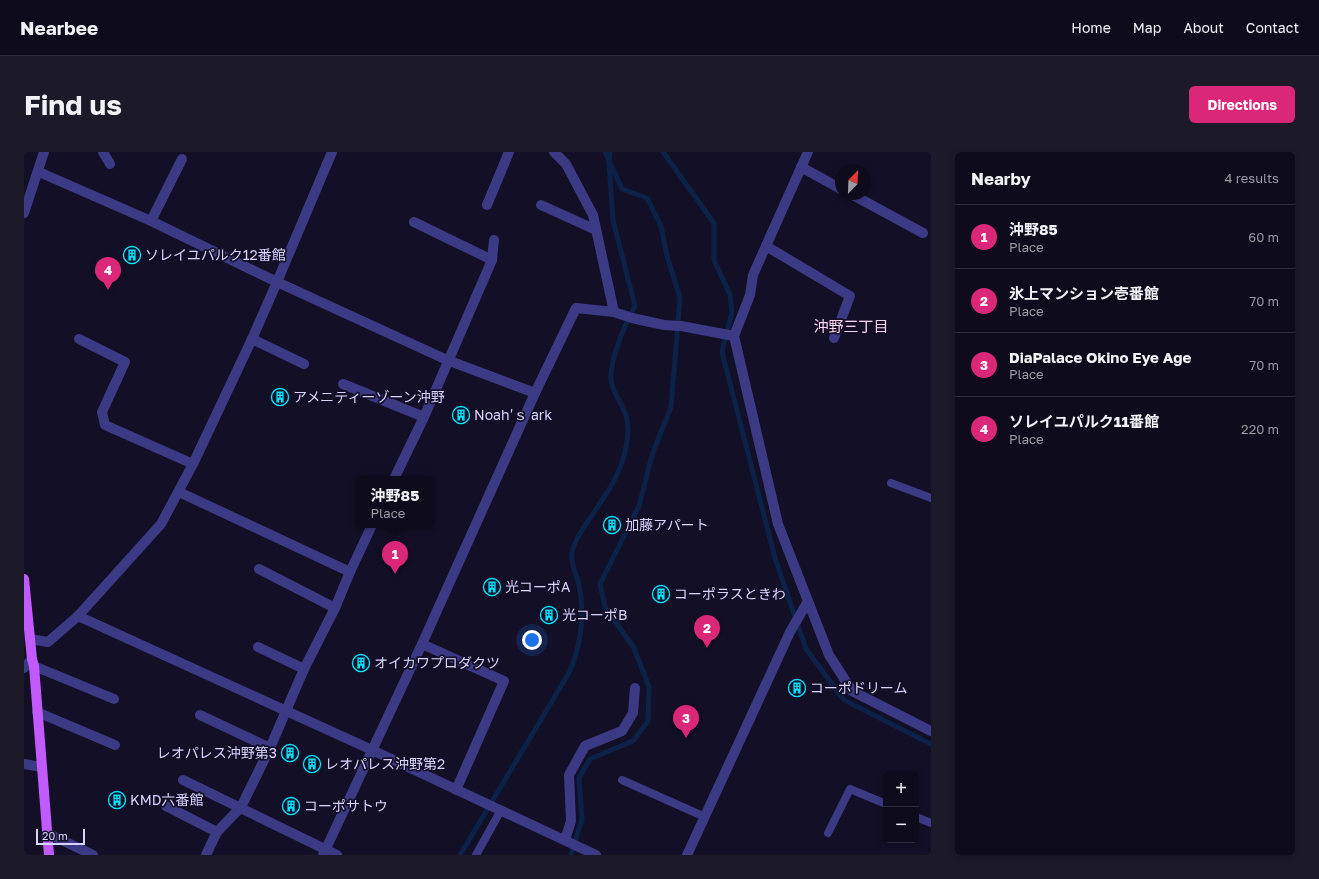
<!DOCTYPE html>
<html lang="en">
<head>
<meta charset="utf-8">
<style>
	body { margin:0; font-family:"Golos Text","Noto Sans JP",sans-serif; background:#1c1929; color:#f1f3f6 }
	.controls { position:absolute; right:12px; bottom:12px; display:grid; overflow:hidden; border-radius:6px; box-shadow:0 2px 6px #0003 }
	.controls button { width:36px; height:36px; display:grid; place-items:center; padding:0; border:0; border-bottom:1px solid #2e2b3b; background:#0e0b1c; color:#f1f3f6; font:20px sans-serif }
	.compass { position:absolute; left:811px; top:12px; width:36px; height:36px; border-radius:50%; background:#0e0b1c; box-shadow:0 2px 6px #0003; rotate:23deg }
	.scale { position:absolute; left:12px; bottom:10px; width:49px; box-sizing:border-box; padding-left:4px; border:2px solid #d9d4ff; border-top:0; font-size:11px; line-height:14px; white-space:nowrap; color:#d9d4ff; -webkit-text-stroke:3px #130f26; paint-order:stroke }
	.you { position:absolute; left:508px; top:488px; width:14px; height:14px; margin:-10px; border:3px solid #fff; border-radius:50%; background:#1a73e8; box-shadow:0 0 0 6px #1a73e833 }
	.badge { display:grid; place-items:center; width:26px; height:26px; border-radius:50%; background:#db2777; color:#fff; font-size:13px; font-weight:700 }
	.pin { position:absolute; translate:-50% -33px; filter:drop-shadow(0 1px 2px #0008) }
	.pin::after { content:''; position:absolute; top:21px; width:14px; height:12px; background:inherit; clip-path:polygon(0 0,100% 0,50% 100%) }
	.popup { position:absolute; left:332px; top:324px; width:78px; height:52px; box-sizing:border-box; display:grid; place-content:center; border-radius:6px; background:#0e0b1c; filter:drop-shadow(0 1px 3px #0005); font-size:13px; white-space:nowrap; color:#9b9ba3 }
	.popup b { font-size:15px; color:#f1f3f6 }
	.popup::after { content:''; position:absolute; left:50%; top:100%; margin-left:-8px; border:8px solid transparent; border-top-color:#0e0b1c }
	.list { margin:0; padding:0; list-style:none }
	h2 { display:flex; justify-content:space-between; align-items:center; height:52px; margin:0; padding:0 16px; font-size:17px }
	h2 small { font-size:13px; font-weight:400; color:#9b9ba3 }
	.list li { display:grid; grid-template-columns:26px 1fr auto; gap:12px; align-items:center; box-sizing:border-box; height:64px; padding:0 16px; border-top:1px solid #2e2b3b }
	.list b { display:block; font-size:15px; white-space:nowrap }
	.list p { margin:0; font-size:13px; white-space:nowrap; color:#9b9ba3 }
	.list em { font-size:13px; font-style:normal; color:#9b9ba3 }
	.map { position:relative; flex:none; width:907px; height:703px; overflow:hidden; border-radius:6px }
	header { display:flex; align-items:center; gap:24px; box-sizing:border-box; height:56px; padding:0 20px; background:#0e0b1c; border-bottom:1px solid #2e2b3b }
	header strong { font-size:19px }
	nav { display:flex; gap:22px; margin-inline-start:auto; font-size:14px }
	.intro { display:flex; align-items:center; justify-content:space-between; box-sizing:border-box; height:96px; padding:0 24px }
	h1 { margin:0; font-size:28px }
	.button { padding:10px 18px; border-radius:6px; background:#db2777; color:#fff; font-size:14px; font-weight:700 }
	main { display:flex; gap:24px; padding:0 24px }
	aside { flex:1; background:#0e0b1c; border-radius:6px; box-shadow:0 2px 6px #0003 }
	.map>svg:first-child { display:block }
</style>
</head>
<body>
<header>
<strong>Nearbee</strong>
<nav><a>Home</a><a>Map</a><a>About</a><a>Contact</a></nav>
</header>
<div class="intro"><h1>Find us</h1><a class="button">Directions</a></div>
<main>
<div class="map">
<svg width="907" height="703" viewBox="0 0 907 703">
	<rect width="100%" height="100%" fill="#130f26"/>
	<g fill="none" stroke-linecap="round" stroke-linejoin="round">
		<g stroke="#0c2248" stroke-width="5">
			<polyline points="639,0 690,71 690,108 706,143 708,160 698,200 751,406 782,497 820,548 907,592"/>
			<path d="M436,703L546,519C557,493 561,462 555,433C553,423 546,412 548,401C550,386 568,364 576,351C587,336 597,318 601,300C604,287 606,273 601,261C597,250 588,240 587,228C585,209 602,170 611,154L589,68L585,9L586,0"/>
			<polyline points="547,703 558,667 555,626 566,607 609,589 624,569 625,535 610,496 581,455 576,432 615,354 628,303 647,255 656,146 643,104 637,74 623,46 598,37 581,0"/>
		</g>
		<g stroke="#3d3a85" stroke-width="8">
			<polyline points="867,331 907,346"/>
			<polyline points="598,628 681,665"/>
			<polyline points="892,665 907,671"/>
			<polyline points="804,681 826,637 862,652"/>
			<polyline points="452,703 477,658"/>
		</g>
		<g stroke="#3d3a85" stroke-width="10">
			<polyline points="79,0 86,12"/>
			<polyline points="530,0 542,12 569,63 590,160"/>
			<polyline points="784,0 729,123 726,143 710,184 754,372 805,503 828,539 907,579"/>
			<polyline points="777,15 817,37"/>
			<polyline points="15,20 127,69 253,130 423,208 511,241"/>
			<polyline points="827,42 899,81"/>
			<polyline points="463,53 485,0"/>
			<polyline points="517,53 572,78"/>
			<polyline points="0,61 20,0"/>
			<polyline points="127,69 158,7"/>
			<polyline points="390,70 468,108"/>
			<polyline points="742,94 826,144 810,186"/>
			<polyline points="55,187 101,210 78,260 81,273 169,312"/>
			<polyline points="228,187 280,212"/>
			<polyline points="319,232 400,265"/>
			<polyline points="370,327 400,265 468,108 470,88"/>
			<polyline points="155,340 326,420"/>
			<polyline points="235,417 311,456"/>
			<polyline points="54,464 348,598 572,703"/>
			<polyline points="6,487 24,490 54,464 137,372 169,312 228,187 253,130 308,0"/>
			<polyline points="398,492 480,529 432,638"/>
			<polyline points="234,495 280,517"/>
			<polyline points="10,514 90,547"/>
			<polyline points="0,516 8,507"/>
			<polyline points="13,560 91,593"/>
			<polyline points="176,563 246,596"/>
			<polyline points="0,612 17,615"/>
			<polyline points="159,628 313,703"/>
			<polyline points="142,654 193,680"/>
			<polyline points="23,681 69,703"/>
			<polyline points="541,688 547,669 545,623 561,594 598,579 609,561 611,536"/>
			<polyline points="182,703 193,680 217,655 246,596 280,517 311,456 326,420 348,373"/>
			<polyline points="299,703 398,492 511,241 552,156 590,160 608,166 640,173 657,174 710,184"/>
			<polyline points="663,703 766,480 784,449"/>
		</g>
		<polyline stroke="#c25bff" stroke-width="10" points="0,427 8,507 10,514 25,703"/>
	</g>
	<defs>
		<g id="building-ring" transform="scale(0.9)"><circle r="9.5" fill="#130f26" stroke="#00e5ff" stroke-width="1.5"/><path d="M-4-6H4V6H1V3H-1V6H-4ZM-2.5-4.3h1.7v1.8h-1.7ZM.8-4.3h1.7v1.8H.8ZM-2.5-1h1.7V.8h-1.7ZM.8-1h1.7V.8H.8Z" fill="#00e5ff"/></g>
	</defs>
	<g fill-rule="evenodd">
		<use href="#building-ring" x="108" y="103"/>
		<use href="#building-ring" x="256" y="245"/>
		<use href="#building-ring" x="437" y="263"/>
		<use href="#building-ring" x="588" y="373"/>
		<use href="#building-ring" x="468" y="435"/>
		<use href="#building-ring" x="637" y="442"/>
		<use href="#building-ring" x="525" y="463"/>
		<use href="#building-ring" x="337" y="511"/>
		<use href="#building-ring" x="773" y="536"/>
		<use href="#building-ring" x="266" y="601"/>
		<use href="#building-ring" x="288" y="612"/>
		<use href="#building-ring" x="93" y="648"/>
		<use href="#building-ring" x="267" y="654"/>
	</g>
	<g text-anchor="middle" stroke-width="3.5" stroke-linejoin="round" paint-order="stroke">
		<g font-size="14" fill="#d9d4ff" stroke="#130f26" text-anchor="start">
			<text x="121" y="108">ソレイユパルク12番館</text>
			<text x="269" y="250">アメニティーゾーン沖野</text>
			<text x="450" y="268">Noah′ｓ ark</text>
			<text x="601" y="378">加藤アパート</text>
			<text x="481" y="440">光コーポA</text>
			<text x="650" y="447">コーポラスときわ</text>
			<text x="538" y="468">光コーポB</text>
			<text x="350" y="516">オイカワプロダクツ</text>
			<text x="786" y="541">コーポドリーム</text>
			<text x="253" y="606" text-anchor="end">レオパレス沖野第3</text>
			<text x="301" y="617">レオパレス沖野第2</text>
			<text x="106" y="653">KMD六番館</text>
			<text x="280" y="659">コーポサトウ</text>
		</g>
		<g font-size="15" fill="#ffd6f0" stroke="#130f26">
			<text x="827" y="180">沖野三丁目</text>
		</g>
	</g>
</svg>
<div class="controls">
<button>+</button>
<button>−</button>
</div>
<svg class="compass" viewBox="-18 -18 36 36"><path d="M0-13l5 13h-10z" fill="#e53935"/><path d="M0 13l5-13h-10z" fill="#9b9ba3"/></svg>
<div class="scale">20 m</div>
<div class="you"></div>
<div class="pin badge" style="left:371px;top:422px">1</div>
<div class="popup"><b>沖野85</b>Place</div>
<div class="pin badge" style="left:683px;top:496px">2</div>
<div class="pin badge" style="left:662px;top:586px">3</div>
<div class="pin badge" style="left:84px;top:138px">4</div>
</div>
<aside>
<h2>Nearby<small>4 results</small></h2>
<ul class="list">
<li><span class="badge">1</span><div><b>沖野85</b><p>Place</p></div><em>60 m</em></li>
<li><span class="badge">2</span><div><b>氷上マンション壱番館</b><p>Place</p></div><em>70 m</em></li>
<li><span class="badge">3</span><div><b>DiaPalace Okino Eye Age</b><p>Place</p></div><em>70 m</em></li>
<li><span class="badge">4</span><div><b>ソレイユパルク11番館</b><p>Place</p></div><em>220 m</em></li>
</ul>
</aside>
</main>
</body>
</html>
